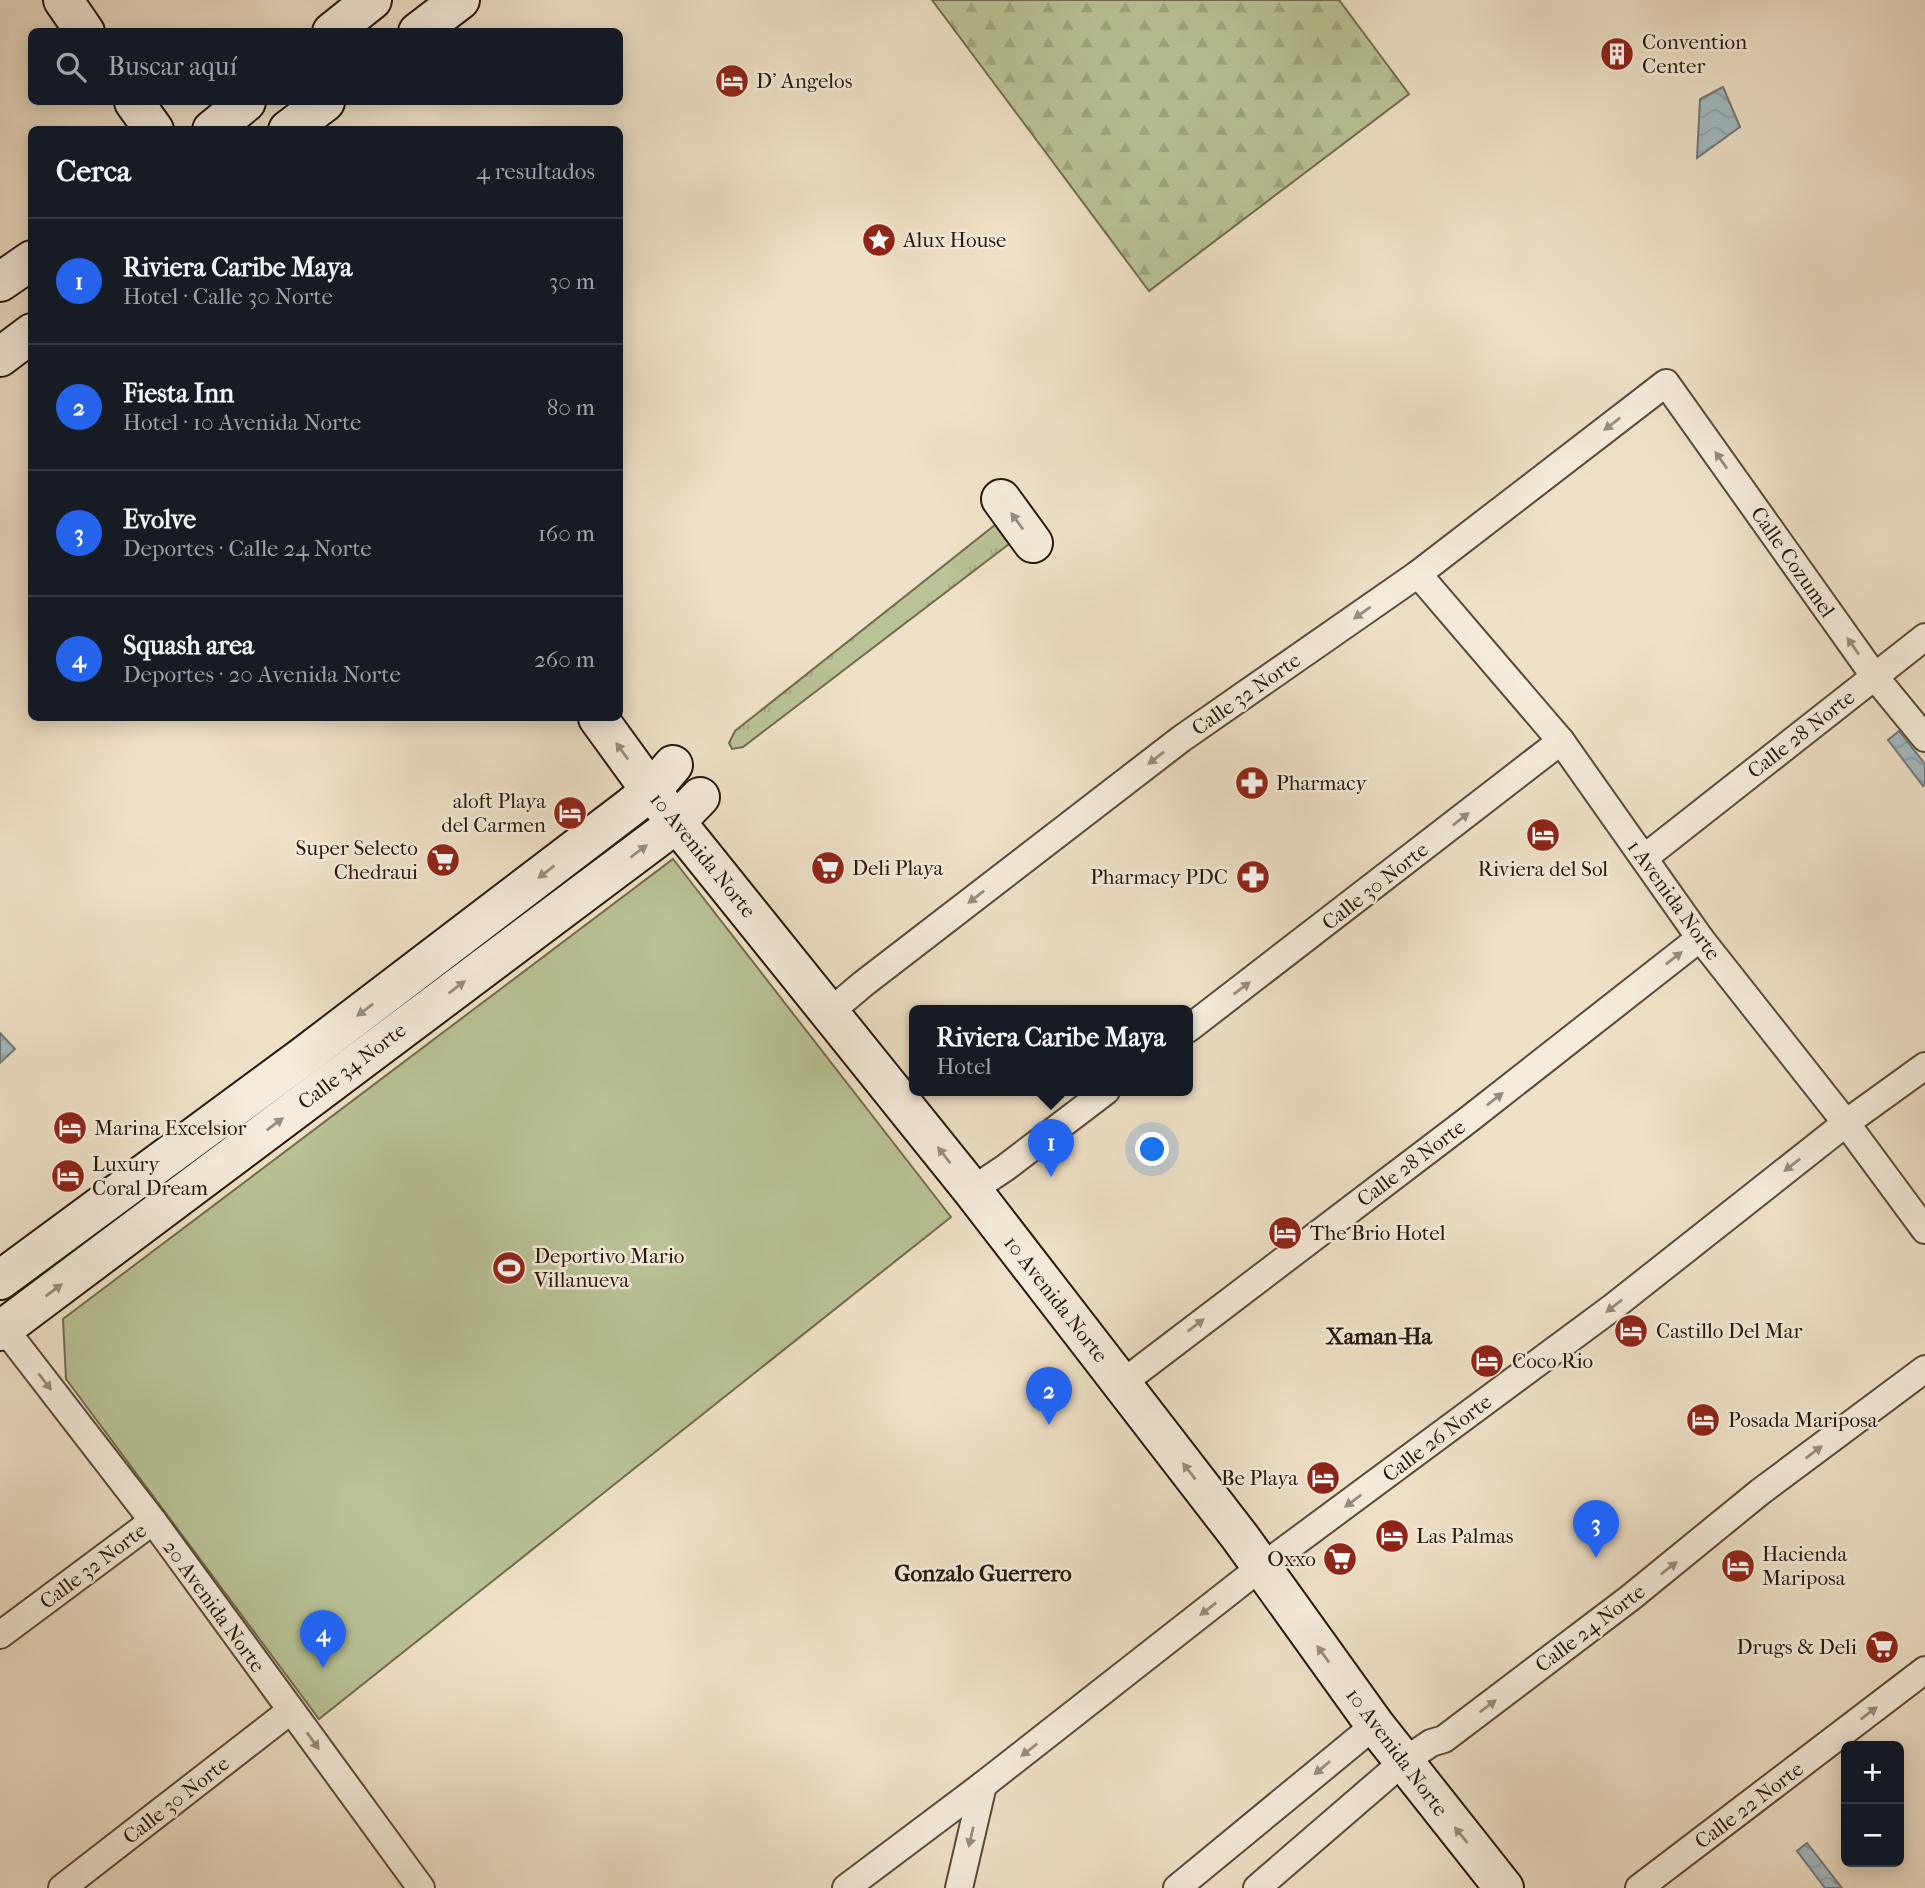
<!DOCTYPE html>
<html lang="es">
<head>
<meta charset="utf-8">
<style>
	body { margin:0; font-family:"IM FELL French Canon",serif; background:#20242c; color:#f1f3f6 }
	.controls { position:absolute; right:21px; bottom:21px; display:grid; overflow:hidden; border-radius:10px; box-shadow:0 4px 18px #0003 }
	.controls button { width:63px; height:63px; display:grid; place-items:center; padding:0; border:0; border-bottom:2px solid #363941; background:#171b24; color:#f1f3f6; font:35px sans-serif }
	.you { position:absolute; left:1153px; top:1150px; width:24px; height:24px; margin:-18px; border:5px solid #fff; border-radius:50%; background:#1a73e8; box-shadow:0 0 0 10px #1a73e833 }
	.badge { display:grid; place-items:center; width:46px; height:46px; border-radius:50%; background:#2563eb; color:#fff; font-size:23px; font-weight:700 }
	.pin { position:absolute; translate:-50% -58px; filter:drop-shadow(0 2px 4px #0008) }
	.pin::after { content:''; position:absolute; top:37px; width:24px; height:21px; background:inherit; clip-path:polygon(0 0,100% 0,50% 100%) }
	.popup { position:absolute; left:909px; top:1005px; width:284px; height:91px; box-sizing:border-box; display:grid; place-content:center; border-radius:10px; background:#171b24; filter:drop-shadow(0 2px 5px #0005); font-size:23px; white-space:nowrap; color:#9ea1a6 }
	.popup b { font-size:26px; color:#f1f3f6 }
	.popup::after { content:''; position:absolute; left:50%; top:100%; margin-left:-14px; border:14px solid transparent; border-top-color:#171b24 }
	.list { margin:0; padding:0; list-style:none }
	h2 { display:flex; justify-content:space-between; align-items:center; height:91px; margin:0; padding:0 28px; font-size:30px }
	h2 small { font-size:23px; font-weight:400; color:#9ea1a6 }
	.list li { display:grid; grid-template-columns:46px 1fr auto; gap:21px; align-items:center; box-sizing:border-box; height:126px; padding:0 28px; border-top:2px solid #363941 }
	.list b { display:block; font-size:26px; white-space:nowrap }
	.list p { margin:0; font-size:23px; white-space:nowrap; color:#9ea1a6 }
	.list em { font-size:23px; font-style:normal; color:#9ea1a6 }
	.icon { flex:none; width:38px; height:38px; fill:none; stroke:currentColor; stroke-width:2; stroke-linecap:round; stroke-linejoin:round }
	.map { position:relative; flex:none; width:1925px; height:1888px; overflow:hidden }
	.search { position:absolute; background:#171b24; box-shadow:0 4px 18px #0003; left:28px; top:28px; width:595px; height:77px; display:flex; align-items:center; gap:18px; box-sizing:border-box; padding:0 24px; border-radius:10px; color:#9ea1a6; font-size:26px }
	.panel { position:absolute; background:#171b24; box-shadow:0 4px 18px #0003; left:28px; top:126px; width:595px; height:595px; border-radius:10px }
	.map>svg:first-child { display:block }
</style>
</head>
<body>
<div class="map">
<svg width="1925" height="1888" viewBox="0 0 1925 1888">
	<defs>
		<pattern id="grass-tufts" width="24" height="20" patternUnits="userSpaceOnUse" patternTransform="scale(1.75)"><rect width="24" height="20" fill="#b9c396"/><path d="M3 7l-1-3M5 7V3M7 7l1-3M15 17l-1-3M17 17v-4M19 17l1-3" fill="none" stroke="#9fa780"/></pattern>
		<pattern id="forest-firs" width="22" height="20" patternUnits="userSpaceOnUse" patternTransform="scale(1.75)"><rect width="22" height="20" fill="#b9c396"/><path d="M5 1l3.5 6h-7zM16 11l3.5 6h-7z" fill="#9fa780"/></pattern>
		<pattern id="water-waves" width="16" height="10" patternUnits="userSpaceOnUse" patternTransform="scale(1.75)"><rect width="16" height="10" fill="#a1bac2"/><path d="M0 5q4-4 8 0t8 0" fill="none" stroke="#8b9fa5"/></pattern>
	</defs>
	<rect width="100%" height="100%" fill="#efe1c7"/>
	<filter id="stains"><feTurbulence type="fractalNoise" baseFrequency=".00286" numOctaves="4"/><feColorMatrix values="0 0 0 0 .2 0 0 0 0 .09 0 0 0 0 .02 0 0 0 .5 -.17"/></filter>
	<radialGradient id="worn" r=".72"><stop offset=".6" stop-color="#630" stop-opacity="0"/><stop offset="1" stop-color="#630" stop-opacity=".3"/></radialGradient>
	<polygon fill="url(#grass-tufts)" stroke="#726c50" stroke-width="2" points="995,525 1009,544 743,747 732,749 729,743 735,731"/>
	<polygon fill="url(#forest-firs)" stroke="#726c50" stroke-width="2" points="932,0 1339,0 1409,94 1149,291"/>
	<polygon fill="#b9c396" stroke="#726c50" stroke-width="2" points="673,859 951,1217 319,1719 66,1379 63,1319"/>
	<g fill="url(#water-waves)" stroke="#727878" stroke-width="2">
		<polygon points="1723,87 1740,127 1697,158 1700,99"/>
		<polygon points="1899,731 1925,764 1925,784 1923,786 1888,740"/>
		<polygon points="0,1033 15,1049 0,1063"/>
		<polygon points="1807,1843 1842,1888 1825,1888 1797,1851"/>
	</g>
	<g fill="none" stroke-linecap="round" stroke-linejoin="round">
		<g stroke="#5c4938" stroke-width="30">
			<g id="street">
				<polyline points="1418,574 1561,741 1700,938 1846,1123 1925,1230"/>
				<polyline points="1644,858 1925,637"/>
				<polyline points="830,1012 863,984 1181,739 1418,574 1666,383 1875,677 1925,738"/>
				<polyline points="1188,1029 1561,741"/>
				<polyline points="972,1190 1005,1168 1106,1091"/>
				<polyline points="0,1323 153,1521 421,1888"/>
				<polyline points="1121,1384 1468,1120 1700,938"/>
				<polyline points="0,1635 153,1521"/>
				<polyline points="62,1888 290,1711"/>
				<polyline points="846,1888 983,1785 1247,1578 1613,1307 1846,1123 1925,1066"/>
				<polyline points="959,1888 983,1785"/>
				<polyline points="1177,1888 1375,1725"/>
				<polyline points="1257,1888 1403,1762 1431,1743 1444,1739 1630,1598 1760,1492 1925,1369"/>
				<polyline points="1639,1888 1925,1670"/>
			</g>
		</g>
		<g stroke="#2b1609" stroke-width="42">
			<g id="secondary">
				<polyline points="63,0 85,32"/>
				<polyline points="332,32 372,0"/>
				<polyline points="418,32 460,0"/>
				<polyline points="134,102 154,130"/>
				<polyline points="212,130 246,102"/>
				<polyline points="288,130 325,102"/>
				<polyline points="0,282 32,260"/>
				<polyline points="0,357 32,333"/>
				<polyline points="1001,499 1033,543"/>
				<polyline points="598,718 651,791 972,1190 1240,1537 1375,1725 1504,1888"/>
				<polyline points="0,1280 304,1056 628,809 651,791 673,765"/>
				<polyline points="0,1331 669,829 700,797"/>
			</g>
		</g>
		<use href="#street" stroke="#f5ecdb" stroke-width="26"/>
		<use href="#secondary" stroke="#f5ecdb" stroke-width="38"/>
	</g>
	<defs><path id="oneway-solid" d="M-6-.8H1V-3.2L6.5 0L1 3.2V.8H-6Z" transform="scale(1.75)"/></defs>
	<g fill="#9a8c7c">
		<use href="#oneway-solid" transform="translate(1612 424) rotate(142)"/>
		<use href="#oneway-solid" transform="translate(1721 460) rotate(-125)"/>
		<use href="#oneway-solid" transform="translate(1017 521) rotate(-126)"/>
		<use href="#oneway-solid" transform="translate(1362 613) rotate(145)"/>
		<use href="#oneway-solid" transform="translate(1853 646) rotate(-125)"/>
		<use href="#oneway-solid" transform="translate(622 751) rotate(-126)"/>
		<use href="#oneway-solid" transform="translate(1156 758) rotate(142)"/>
		<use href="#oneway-solid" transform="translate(1461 819) rotate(-38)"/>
		<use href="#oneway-solid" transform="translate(639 851) rotate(-37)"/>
		<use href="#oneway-solid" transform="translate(546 872) rotate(143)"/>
		<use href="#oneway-solid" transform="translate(976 897) rotate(142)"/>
		<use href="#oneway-solid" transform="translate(1674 958) rotate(-38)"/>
		<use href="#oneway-solid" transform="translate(457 987) rotate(-37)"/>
		<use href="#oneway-solid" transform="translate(1242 988) rotate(-37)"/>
		<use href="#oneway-solid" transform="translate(365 1010) rotate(143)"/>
		<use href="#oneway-solid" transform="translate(1495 1099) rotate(-38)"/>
		<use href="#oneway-solid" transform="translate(275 1124) rotate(-37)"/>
		<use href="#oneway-solid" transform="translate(944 1155) rotate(-128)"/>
		<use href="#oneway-solid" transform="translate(1792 1165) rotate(142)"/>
		<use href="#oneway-solid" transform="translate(54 1290) rotate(-37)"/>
		<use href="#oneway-solid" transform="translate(1614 1306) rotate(142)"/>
		<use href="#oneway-solid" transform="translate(1196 1325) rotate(-37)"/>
		<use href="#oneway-solid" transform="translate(45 1382) rotate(52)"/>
		<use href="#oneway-solid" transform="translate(1814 1452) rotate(-37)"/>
		<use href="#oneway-solid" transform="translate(1189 1471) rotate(-128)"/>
		<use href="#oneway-solid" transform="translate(1353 1501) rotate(143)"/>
		<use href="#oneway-solid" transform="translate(1669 1568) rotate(-38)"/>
		<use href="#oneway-solid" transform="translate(1208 1609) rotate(142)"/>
		<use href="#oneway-solid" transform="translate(1323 1654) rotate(-126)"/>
		<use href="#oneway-solid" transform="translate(1488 1706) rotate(-37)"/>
		<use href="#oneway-solid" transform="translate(1869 1713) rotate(-37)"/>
		<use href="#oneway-solid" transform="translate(313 1741) rotate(54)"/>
		<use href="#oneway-solid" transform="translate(1029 1750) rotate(142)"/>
		<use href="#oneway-solid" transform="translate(1322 1768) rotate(140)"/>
		<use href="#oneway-solid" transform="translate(1461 1835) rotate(-129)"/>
		<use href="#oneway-solid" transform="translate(971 1837) rotate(103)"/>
	</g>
	<defs>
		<g id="building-disc" transform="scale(1.75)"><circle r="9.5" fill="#8f2418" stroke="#f5ecdb"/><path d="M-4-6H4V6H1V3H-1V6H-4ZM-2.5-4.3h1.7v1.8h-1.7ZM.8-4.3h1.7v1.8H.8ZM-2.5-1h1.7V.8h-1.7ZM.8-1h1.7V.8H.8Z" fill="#fff"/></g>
		<g id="hotel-disc" transform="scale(1.75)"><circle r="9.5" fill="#8f2418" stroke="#f5ecdb"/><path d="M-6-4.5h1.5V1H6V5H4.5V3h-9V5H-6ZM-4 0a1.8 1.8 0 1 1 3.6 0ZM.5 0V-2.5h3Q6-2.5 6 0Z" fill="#fff"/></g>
		<g id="sight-disc" transform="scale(1.75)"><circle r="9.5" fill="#8f2418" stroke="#f5ecdb"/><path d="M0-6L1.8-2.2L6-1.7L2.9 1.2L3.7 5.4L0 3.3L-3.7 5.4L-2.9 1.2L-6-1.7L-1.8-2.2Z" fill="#fff"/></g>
		<g id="pharmacy-disc" transform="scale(1.75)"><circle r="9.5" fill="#8f2418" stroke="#f5ecdb"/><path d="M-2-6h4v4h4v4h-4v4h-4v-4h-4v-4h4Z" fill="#fff"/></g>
		<g id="supermarket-disc" transform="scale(1.75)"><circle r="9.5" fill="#8f2418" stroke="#f5ecdb"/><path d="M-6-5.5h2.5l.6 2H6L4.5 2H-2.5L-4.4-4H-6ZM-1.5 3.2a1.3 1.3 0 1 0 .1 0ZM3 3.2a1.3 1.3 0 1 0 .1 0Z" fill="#fff"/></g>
		<g id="stadium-disc" transform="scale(1.75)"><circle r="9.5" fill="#8f2418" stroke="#f5ecdb"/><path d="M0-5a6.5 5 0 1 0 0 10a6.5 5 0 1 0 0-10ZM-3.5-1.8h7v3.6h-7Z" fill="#fff"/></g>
	</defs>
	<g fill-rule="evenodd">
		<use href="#building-disc" x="1617" y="54"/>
		<use href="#hotel-disc" x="732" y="81"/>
		<use href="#sight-disc" x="879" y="240"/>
		<use href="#pharmacy-disc" x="1252" y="783"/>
		<use href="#hotel-disc" x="570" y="813"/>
		<use href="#hotel-disc" x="1543" y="835"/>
		<use href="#supermarket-disc" x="443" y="860"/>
		<use href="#supermarket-disc" x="828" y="868"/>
		<use href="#pharmacy-disc" x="1253" y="877"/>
		<use href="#hotel-disc" x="70" y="1128"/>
		<use href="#hotel-disc" x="68" y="1176"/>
		<use href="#hotel-disc" x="1285" y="1233"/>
		<use href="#stadium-disc" x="509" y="1268"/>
		<use href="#hotel-disc" x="1631" y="1331"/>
		<use href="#hotel-disc" x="1487" y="1361"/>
		<use href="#hotel-disc" x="1703" y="1420"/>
		<use href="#hotel-disc" x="1323" y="1478"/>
		<use href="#hotel-disc" x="1392" y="1536"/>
		<use href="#supermarket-disc" x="1340" y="1559"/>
		<use href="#hotel-disc" x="1738" y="1566"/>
		<use href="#supermarket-disc" x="1882" y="1647"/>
	</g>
	<g text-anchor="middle" stroke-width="5" stroke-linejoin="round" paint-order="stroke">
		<g font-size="21" fill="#2b1609" stroke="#f5ecdb" text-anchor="start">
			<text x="1642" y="49">Convention<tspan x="1642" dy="24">Center</tspan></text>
			<text x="756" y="88">D' Angelos</text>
			<text x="903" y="247">Alux House</text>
			<text x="1276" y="790">Pharmacy</text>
			<text x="546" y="808" text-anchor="end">aloft Playa<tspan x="546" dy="24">del Carmen</tspan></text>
			<text x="418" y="855" text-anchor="end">Super Selecto<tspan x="418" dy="24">Chedraui</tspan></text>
			<text x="852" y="875">Deli Playa</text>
			<text x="1543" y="876" text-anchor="middle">Riviera del Sol</text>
			<text x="1228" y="884" text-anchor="end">Pharmacy PDC</text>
			<text x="94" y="1135">Marina Excelsior</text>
			<text x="92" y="1171">Luxury<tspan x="92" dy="24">Coral Dream</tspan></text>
			<text x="1310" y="1240">The Brio Hotel</text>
			<text x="534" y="1263">Deportivo Mario<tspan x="534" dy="24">Villanueva</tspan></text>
			<text x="1656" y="1338">Castillo Del Mar</text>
			<text x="1512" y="1368">Coco Rio</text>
			<text x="1728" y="1427">Posada Mariposa</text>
			<text x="1298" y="1485" text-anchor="end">Be Playa</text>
			<text x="1416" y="1543">Las Palmas</text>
			<text x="1762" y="1561">Hacienda<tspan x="1762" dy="24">Mariposa</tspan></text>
			<text x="1316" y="1566" text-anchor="end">Oxxo</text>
			<text x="1857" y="1654" text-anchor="end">Drugs &amp; Deli</text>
		</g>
		<g font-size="21" fill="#2b1609" stroke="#f5ecdb">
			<text transform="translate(1793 562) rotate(55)" y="7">Calle Cozumel</text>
			<text transform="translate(1246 694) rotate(-35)" y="7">Calle 32 Norte</text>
			<text transform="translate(1801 734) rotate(-38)" y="7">Calle 28 Norte</text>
			<text transform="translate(703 855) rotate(51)" y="7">10 Avenida Norte</text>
			<text transform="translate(1375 886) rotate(-38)" y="7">Calle 30 Norte</text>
			<text transform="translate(1674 900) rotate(54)" y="7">1 Avenida Norte</text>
			<text transform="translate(352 1066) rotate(-37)" y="7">Calle 34 Norte</text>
			<text transform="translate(1411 1163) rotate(-37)" y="7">Calle 28 Norte</text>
			<text transform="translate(1056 1299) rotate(52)" y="7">10 Avenida Norte</text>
			<text transform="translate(1437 1438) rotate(-37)" y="7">Calle 26 Norte</text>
			<text transform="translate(93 1566) rotate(-37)" y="7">Calle 32 Norte</text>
			<text transform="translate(214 1606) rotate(54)" y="7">20 Avenida Norte</text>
			<text transform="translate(1590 1628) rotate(-37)" y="7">Calle 24 Norte</text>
			<text transform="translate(1397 1752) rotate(53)" y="7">10 Avenida Norte</text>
			<text transform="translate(176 1800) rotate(-38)" y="7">Calle 30 Norte</text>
			<text transform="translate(1749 1805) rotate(-37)" y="7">Calle 22 Norte</text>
		</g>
		<g font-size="23" font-weight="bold" fill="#2b1609" stroke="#f5ecdb">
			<text x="1379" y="1344">Xaman-Ha</text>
			<text x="983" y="1581">Gonzalo Guerrero</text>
		</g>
	</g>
	<rect width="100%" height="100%" filter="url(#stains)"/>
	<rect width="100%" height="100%" fill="url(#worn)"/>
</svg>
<div class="controls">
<button>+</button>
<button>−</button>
</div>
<div class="you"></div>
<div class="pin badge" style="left:1051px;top:1177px">1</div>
<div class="popup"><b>Riviera Caribe Maya</b>Hotel</div>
<div class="pin badge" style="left:1049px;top:1425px">2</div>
<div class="pin badge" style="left:1596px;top:1558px">3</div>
<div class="pin badge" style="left:323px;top:1668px">4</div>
<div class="search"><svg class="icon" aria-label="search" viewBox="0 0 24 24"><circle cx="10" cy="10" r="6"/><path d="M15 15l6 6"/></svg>Buscar aquí</div>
<section class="panel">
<h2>Cerca<small>4 resultados</small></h2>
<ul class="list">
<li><span class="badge">1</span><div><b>Riviera Caribe Maya</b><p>Hotel · Calle 30 Norte</p></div><em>30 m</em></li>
<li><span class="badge">2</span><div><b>Fiesta Inn</b><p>Hotel · 10 Avenida Norte</p></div><em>80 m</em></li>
<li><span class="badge">3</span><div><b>Evolve</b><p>Deportes · Calle 24 Norte</p></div><em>160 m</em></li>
<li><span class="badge">4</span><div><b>Squash area</b><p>Deportes · 20 Avenida Norte</p></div><em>260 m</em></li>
</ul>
</section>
</div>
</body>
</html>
